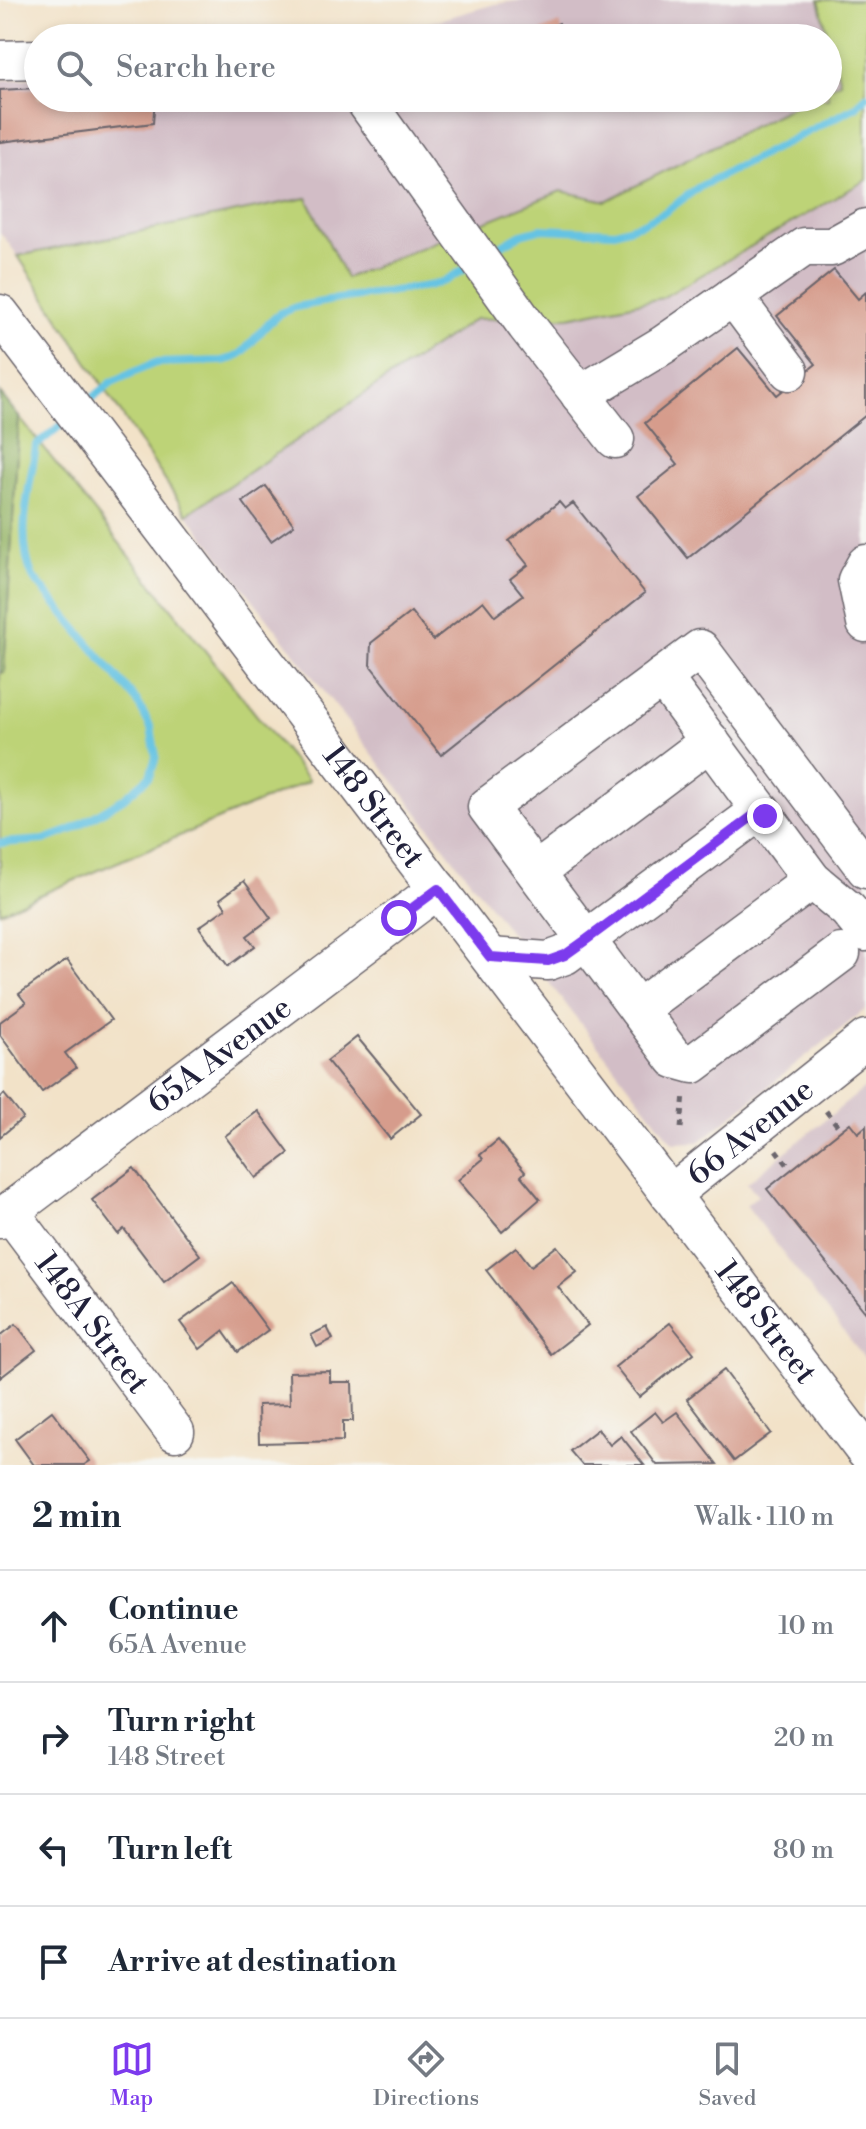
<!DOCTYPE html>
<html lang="en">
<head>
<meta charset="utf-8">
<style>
	body { margin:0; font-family:"Libre Bodoni",serif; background:#f6f6f7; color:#1f2937 }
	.stop { position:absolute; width:24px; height:24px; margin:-18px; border:6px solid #7c3aed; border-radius:50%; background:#fff }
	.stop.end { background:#7c3aed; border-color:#fff; box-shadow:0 2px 8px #0008 }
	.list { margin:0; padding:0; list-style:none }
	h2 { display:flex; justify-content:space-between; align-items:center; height:104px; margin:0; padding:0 32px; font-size:34px }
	h2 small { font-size:26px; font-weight:400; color:#747a83 }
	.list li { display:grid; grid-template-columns:52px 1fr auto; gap:24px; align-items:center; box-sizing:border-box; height:112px; padding:0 32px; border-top:2px solid #e0e1e3 }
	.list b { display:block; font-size:30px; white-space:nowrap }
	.list p { margin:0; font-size:26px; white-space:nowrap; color:#747a83 }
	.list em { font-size:26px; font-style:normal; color:#747a83 }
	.icon { flex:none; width:44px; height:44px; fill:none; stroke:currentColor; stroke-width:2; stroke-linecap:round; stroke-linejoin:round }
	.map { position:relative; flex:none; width:866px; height:1465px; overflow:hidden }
	.search { position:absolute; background:#fff; box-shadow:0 4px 12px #0003; left:24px; right:24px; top:24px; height:88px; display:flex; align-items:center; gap:20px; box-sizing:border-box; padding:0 28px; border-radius:44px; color:#747a83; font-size:30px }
	.sheet { height:552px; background:#fff }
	nav { display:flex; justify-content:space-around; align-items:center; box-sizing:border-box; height:112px; border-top:2px solid #e0e1e3; background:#fff; font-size:22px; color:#747a83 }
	nav a { display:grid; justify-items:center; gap:4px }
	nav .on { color:#7c3aed }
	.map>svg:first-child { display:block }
</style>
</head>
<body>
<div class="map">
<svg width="866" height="1465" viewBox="0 0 866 1465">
	<rect width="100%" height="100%" fill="#f6f6f2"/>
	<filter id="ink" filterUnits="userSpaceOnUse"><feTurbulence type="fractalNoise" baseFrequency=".0125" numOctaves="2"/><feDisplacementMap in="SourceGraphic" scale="16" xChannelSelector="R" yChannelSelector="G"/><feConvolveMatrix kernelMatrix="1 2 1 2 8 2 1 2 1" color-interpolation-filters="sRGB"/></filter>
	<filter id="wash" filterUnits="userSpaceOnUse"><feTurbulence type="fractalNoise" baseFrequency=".006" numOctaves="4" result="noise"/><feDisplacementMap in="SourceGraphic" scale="32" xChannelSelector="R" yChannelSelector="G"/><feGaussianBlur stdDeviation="1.8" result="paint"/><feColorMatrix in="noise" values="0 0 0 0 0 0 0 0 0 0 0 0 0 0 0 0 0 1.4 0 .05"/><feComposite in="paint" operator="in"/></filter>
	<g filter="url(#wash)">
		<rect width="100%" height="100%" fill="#f2e2c8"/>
		<g fill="#d2bdc6">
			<polygon points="524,0 819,0 840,82 828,88 828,38 376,38 495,4"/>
			<polygon points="38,78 38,98 809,98 606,201 561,191 345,278 307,198 18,256 0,232 0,80"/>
			<polygon points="866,181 866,1009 699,1142 673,1143 187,514 475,319 569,317 669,296"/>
			<polygon points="866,1087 866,1360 746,1205 758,1195 747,1183"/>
		</g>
		<g fill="#bdd377" stroke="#707a59" stroke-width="2">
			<polygon points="819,0 866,0 866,180 662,298 569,317 475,319 187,514 18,256 307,198 346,278 561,191 606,201 809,98 828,98 828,88 840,82"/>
			<polygon points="19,417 309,781 0,912 0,673 4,671"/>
		</g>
		<polygon fill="#96b568" stroke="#5c6c52" stroke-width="2" points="0,393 19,417 4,672 0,673"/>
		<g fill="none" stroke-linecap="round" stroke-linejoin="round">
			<g stroke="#65c3e3" stroke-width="8">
				<polyline points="485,255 521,234 540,229 615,232 641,224 665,212 699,187 856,107 866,96"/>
				<polyline points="84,405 112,382 155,363 222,361 234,358 243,352 267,325 280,313 296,307 338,299 428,286 445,281 471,265"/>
				<path d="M0,843L44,840L71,830L93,817L123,799L150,776L156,757L151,728L137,701L33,577C15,537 30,488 36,446L68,419"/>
			</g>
		</g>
		<g id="blocks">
			<g fill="#d69c8c">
				<polygon points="559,23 566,38 525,38"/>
				<polygon points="38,88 38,98 155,98 153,123 0,142 0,90"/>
				<polygon points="511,98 531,98 515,105"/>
				<polygon points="834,270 858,299 866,292 866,415 688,558 638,496 678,464 645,423 738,348 777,395 816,364 777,316"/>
				<polygon points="266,486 294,525 271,541 243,502"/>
				<polygon points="559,502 565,509 573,503 645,593 441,755 370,665 371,643 411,612 433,640 483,601 495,616 523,595 510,579 528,565 509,541"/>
				<polygon points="244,881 271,918 247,936 255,946 228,966 199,927 226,908 220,899"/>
				<polygon points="67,960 111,1020 65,1053 76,1068 42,1092 0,1035 0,1022 26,1003 19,994"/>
				<polygon points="357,1037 421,1114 390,1139 327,1061"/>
				<polygon points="4,1094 23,1118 0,1137 0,1098"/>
				<polygon points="258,1111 289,1153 256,1178 225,1136"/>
				<polygon points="850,1123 858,1133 866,1126 866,1313 767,1189"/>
				<polygon points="498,1140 525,1172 521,1176 540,1199 502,1232 458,1180 483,1159 480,1155"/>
				<polygon points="134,1168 200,1255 164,1282 124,1229 118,1234 92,1200"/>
				<polygon points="557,1246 577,1272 558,1287 588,1325 551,1354 486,1270 516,1247 531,1266"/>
				<polygon points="233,1283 268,1330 238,1352 223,1331 200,1349 180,1322"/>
				<polygon points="670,1323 694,1353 639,1397 615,1367"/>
				<polygon points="16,1324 36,1350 0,1378 0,1336"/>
				<polygon points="327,1327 333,1339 317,1347 311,1335"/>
				<polygon points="724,1370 771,1433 734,1461 687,1399"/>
				<polygon points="330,1371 330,1382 352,1382 353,1421 343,1421 343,1441 259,1443 258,1405 290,1404 289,1372"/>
				<polygon points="52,1411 90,1461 84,1465 34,1465 15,1439"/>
				<polygon points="655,1412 663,1422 677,1412 717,1464 657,1465 631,1431"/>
				<polygon points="598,1429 610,1445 621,1436 644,1465 582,1465 570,1451"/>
			</g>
		</g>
	</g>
	<g filter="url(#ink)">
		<use href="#blocks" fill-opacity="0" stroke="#6b656c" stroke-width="2"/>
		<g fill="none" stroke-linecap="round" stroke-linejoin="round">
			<g stroke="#6b656c" stroke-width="41">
				<g id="minor">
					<polyline points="0,60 38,59"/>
					<polyline points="363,98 526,325 615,439"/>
					<polyline points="733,296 789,371"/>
					<path id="s1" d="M0,314L866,1452"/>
					<polyline points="580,395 663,345 804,247 832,247 866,228"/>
					<polyline points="866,564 857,580 866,623"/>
					<polyline points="662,677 812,880 848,910 866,932"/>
					<polyline points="536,872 710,741"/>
					<polyline points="841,953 693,1064 675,1059 487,807 700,649 866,869"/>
					<polyline points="490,957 548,961 565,955 761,810"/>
					<polyline points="638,1009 812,880"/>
					<path id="s2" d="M670,1195L866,1039"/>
					<path id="s3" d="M10,1212L175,1432"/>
					<path id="s4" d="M0,1219L438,889"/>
				</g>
			</g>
			<g stroke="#6b656c" stroke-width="5" stroke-dasharray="6 6" stroke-linecap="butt">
				<polyline points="826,1111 841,1130"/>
				<polyline points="681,1128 684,1093"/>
				<polyline points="776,1150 791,1169"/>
			</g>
			<use href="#minor" stroke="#fff" stroke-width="38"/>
		</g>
	</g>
	<g fill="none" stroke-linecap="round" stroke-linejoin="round" filter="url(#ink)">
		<polyline stroke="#7c3aed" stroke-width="10" points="399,918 438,889 490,957 548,961 565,955 586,940 761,810 765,816"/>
	</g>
	<g text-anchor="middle" stroke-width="6" stroke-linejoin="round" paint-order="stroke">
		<g font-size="32" fill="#22223b" stroke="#f6f6f2">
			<text dy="11" stroke="none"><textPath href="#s1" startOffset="618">148 Street</textPath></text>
			<text dy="11" stroke="none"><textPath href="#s4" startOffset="274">65A Avenue</textPath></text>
			<text dy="11" stroke="none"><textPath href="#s2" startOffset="102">66 Avenue</textPath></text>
			<text dy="11" stroke="none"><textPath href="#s3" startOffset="138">148A Street</textPath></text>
			<text dy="11" stroke="none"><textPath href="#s1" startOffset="1266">148 Street</textPath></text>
		</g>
	</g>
</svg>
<div class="stop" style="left:399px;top:918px"></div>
<div class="stop end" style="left:765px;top:816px"></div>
<div class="search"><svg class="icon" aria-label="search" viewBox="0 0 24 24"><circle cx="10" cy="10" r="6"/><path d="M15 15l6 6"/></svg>Search here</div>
</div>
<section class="sheet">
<h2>2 min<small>Walk · 110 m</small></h2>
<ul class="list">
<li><svg class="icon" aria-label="ahead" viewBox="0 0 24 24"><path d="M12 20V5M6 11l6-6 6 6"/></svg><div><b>Continue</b><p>65A Avenue</p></div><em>10 m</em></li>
<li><svg class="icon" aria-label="right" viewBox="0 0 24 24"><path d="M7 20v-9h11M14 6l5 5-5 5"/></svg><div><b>Turn right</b><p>148 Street</p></div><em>20 m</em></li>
<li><svg class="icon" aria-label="left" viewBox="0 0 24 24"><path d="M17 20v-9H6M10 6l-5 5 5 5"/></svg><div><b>Turn left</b></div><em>80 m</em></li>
<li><svg class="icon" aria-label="arrive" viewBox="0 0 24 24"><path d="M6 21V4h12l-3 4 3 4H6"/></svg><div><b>Arrive at destination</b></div></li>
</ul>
</section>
<nav>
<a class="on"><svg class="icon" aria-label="map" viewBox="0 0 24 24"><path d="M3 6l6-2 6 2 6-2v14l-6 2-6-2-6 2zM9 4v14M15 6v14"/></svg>Map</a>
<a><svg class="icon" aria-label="directions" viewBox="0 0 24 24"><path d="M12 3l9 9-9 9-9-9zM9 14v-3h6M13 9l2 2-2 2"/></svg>Directions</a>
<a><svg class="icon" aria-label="saved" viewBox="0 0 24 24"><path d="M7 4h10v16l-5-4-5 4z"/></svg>Saved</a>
</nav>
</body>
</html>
